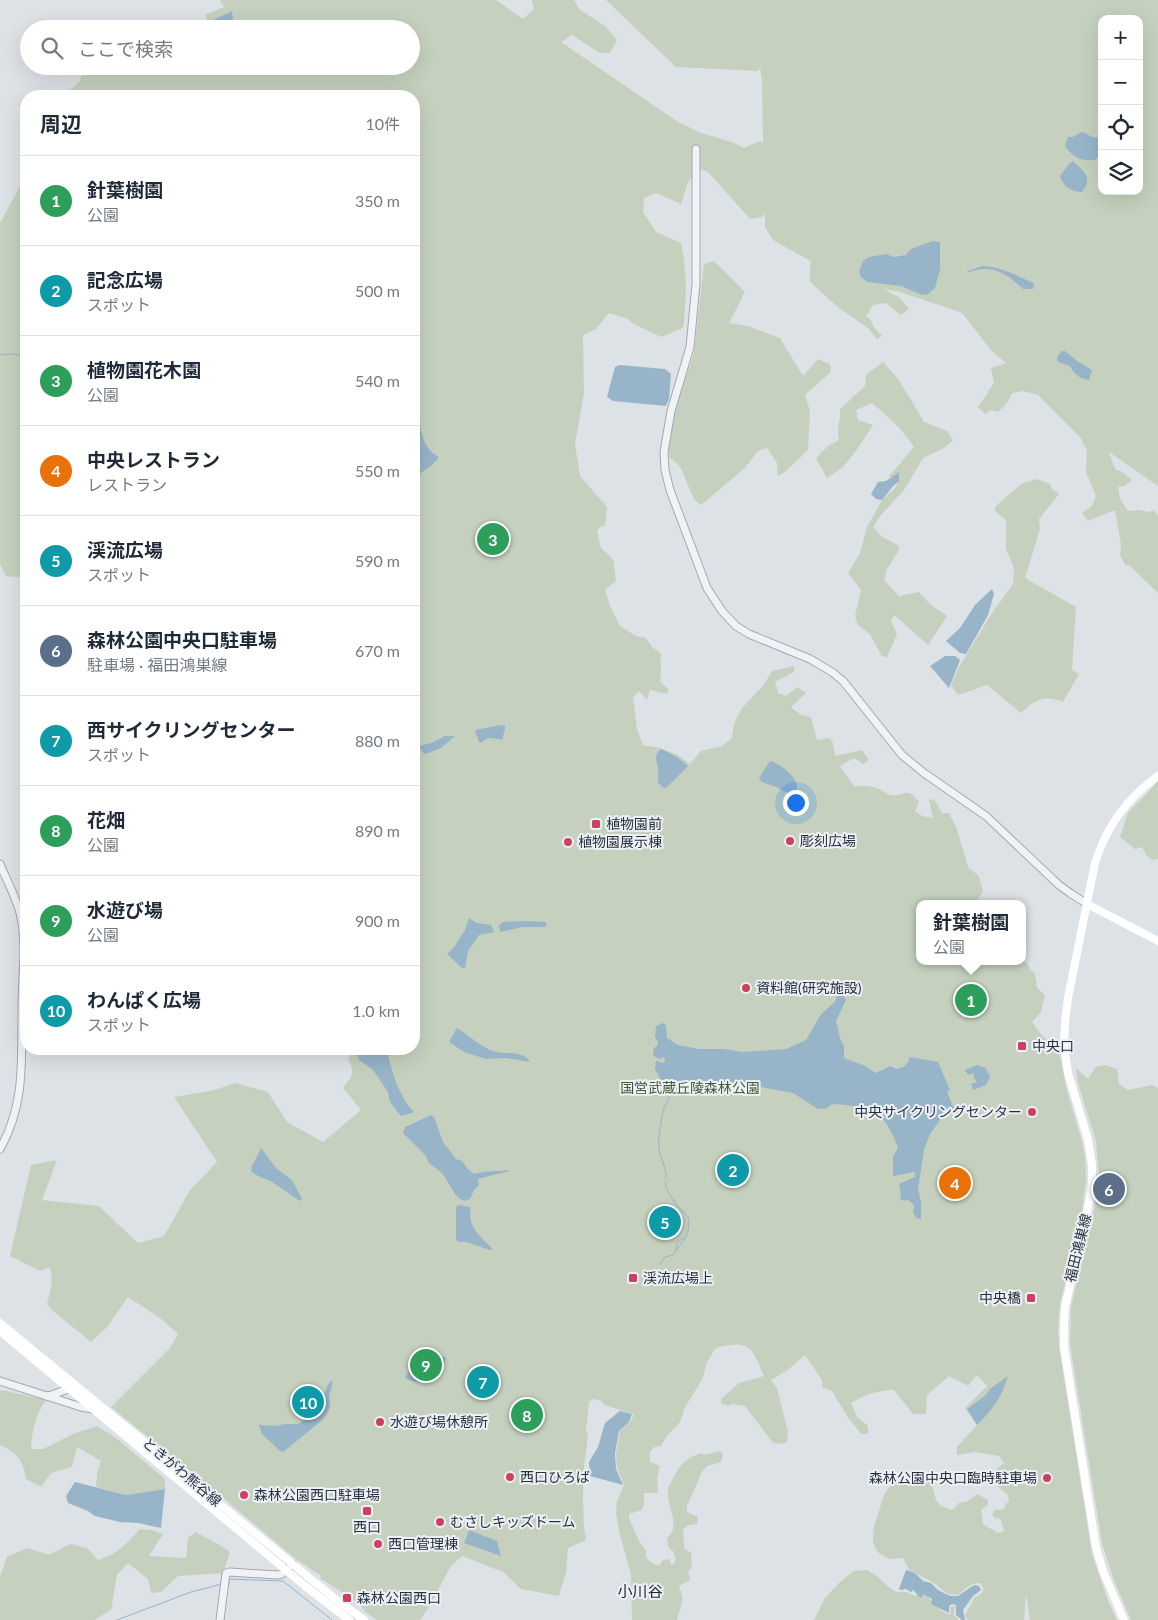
<!DOCTYPE html>
<html lang="ja">
<head>
<meta charset="utf-8">
<style>
	body { margin:0; font-family:Lato,"Noto Sans JP",sans-serif; background:#f6f6f7; color:#1f2937 }
	.controls { position:absolute; right:15px; top:15px; display:grid; overflow:hidden; border-radius:10px; box-shadow:0 5px 20px #0002 }
	.controls button { width:45px; height:45px; display:grid; place-items:center; padding:0; border:0; border-bottom:1px solid #e0e1e3; background:#fff; color:#1f2937; font:25px sans-serif }
	.you { position:absolute; left:795px; top:802px; width:18px; height:18px; margin:-12px; border:4px solid #fff; border-radius:50%; background:#1a73e8; box-shadow:0 0 0 8px #1a73e833 }
	.badge { display:grid; place-items:center; width:32px; height:32px; border-radius:50%; background:#0b8043; color:#fff; font-size:16px; font-weight:700 }
	.pin { position:absolute; translate:-50% -50%; border:2px solid #fff; box-shadow:0 1px 5px #0006 }
	.popup { position:absolute; left:916px; top:900px; width:110px; height:65px; box-sizing:border-box; display:grid; place-content:center; border-radius:10px; background:#fff; filter:drop-shadow(0 1px 4px #0005); font-size:16px; white-space:nowrap; color:#747a83 }
	.popup b { font-size:19px; color:#1f2937 }
	.popup::after { content:''; position:absolute; left:50%; top:100%; margin-left:-10px; border:10px solid transparent; border-top-color:#fff }
	.list { margin:0; padding:0; list-style:none }
	h2 { display:flex; justify-content:space-between; align-items:center; height:65px; margin:0; padding:0 20px; font-size:21px }
	h2 small { font-size:16px; font-weight:400; color:#747a83 }
	.list li { display:grid; grid-template-columns:32px 1fr auto; gap:15px; align-items:center; box-sizing:border-box; height:90px; padding:0 20px; border-top:1px solid #e0e1e3 }
	.list b { display:block; font-size:19px; white-space:nowrap }
	.list p { margin:0; font-size:16px; white-space:nowrap; color:#747a83 }
	.list em { font-size:16px; font-style:normal; color:#747a83 }
	.icon { flex:none; width:28px; height:28px; fill:none; stroke:currentColor; stroke-width:2; stroke-linecap:round; stroke-linejoin:round }
	.map { position:relative; flex:none; width:1158px; height:1620px; overflow:hidden }
	.search { position:absolute; background:#fff; box-shadow:0 5px 20px #0002; left:20px; top:20px; width:400px; height:55px; display:flex; align-items:center; gap:12px; box-sizing:border-box; padding:0 18px; border-radius:28px; color:#747a83; font-size:19px }
	.panel { position:absolute; background:#fff; box-shadow:0 5px 20px #0002; left:20px; top:90px; width:400px; height:965px; border-radius:20px }
	.map>svg:first-child { display:block }
</style>
</head>
<body>
<div class="map">
<svg width="1158" height="1620" viewBox="0 0 1158 1620">
	<rect width="100%" height="100%" fill="#dde2e7"/>
	<g fill="#c5d1be" fill-rule="evenodd">
		<path d="M220,0H496L523,19L534,9L532,0H574L579,9L605,26L617,40L610,53H600L572,35L561,42L678,122L701,133L732,142L744,148L760,141L763,143L762,81L760,67L758,71L676,67L606,0H1158V486L1109,452L1115,469L1124,473L1132,480L1125,486L1118,487L1120,499L1128,511L1139,510L1149,512L1154,510L1158,516V593L1130,566L1125,565L1120,555L1121,545L1115,510L1088,521L1082,513L1092,506L1096,496L1086,472L1087,451L1080,437L1038,395L1023,391L1012,393L1008,402L998,412L991,410L985,414L978,407L994,383L991,368L1006,363L991,350L962,313L900,292L884,289L900,298L909,309L901,315L886,303L873,305L866,316L871,320L873,326L882,336L877,339L868,328L839,308L810,282V265L812,262L773,240L765,227V214L762,217L750,219L709,173L701,169L688,182L681,204L656,193L644,198L643,212L656,232L681,243C687,272 687,298 683,328L661,337L632,323L628,319L609,313L596,329L583,335L584,393L575,444L580,476L607,507L605,525L599,528L597,532L601,548L613,559L616,581L605,590L610,606L620,626L636,636L646,638L653,648L661,653C660,663 662,672 660,681L669,690L666,694L650,690L647,700L639,691L633,697L637,729L643,745L660,748L678,755L690,764L701,751L722,746L732,738C735,713 742,708 758,691C764,685 768,678 772,671L794,666V672L775,682L778,693L786,696L798,687L806,693L791,707L801,715L811,717L817,740L830,738L833,743L835,756L862,750L869,760L863,764L854,758L840,766L854,786C862,786 871,785 879,789C882,790 886,794 890,795C903,798 906,785 919,802L915,811L922,816L933,818L929,800L934,799L942,813H949L957,829L968,867L979,876L983,892L974,904H920V961H1022L1027,963L1030,969L1035,974L1037,988L1045,995L1041,1012L1032,1022L1041,1034L1059,1051L1067,1091L1082,1141L1085,1157L1086,1178L1082,1212L1060,1304L1058,1328L1059,1347L1092,1554L1108,1601L1117,1620H1030L1026,1594L1024,1620H968L965,1616C967,1608 972,1605 974,1598L981,1594L984,1589L980,1583C971,1582 964,1590 958,1595L948,1594L934,1583L909,1570L903,1558C899,1558 892,1560 888,1558C866,1551 873,1527 879,1511C882,1501 885,1487 896,1482C906,1477 920,1480 930,1482C939,1499 930,1503 952,1510L959,1503L968,1501L977,1494L988,1500V1505L981,1510L983,1524L998,1533L1004,1531L1001,1519L995,1518L992,1515L994,1510L1004,1509L1005,1505L1009,1501C1009,1492 1002,1491 996,1485C994,1483 992,1480 991,1478L995,1470L1004,1463L999,1456L974,1452L957,1455V1447L977,1425L965,1408L987,1386L977,1375L968,1386L949,1376L927,1395L926,1414H913L894,1390C877,1390 865,1395 851,1403L857,1417L868,1426V1434H861L847,1416L832,1391L822,1387V1380L805,1355L789,1369L771,1380L777,1388L788,1432L787,1442L780,1444L773,1443L745,1406L732,1404L728,1406L721,1403L722,1398L739,1383L764,1376C756,1358 753,1341 730,1345C725,1346 720,1346 715,1349L707,1362L702,1380L685,1407L680,1422L666,1437L661,1446L654,1447L650,1452V1462L660,1466L657,1477L658,1493H644V1505L642,1510L629,1514V1518L639,1541L646,1551V1557L650,1562L659,1566L663,1560L669,1559L672,1565L676,1560L673,1551L668,1547L667,1538C682,1526 666,1507 668,1490C668,1487 671,1482 673,1479C680,1464 685,1459 701,1453L705,1455L719,1451L723,1454L721,1462L707,1466L702,1472L687,1506V1512L698,1517L697,1524L689,1525L683,1529L684,1548L691,1553L692,1567L688,1572L690,1580L679,1586L683,1599L677,1620H632L631,1574L619,1532L616,1512L617,1501L624,1485L617,1468L616,1453L620,1431L631,1421L634,1414L604,1405L602,1401L593,1399L589,1402L586,1431L588,1436L584,1467L583,1498L584,1526L586,1540L568,1548L566,1572L559,1596L521,1589L503,1572L462,1556L451,1566L430,1605L420,1620H377L365,1612L360,1604L320,1578L321,1576L296,1559L192,1472L185,1467L111,1407L170,1348L178,1334L160,1318L128,1297L108,1326L91,1342L53,1311L47,1304C50,1291 55,1280 49,1267L40,1271L10,1256L31,1165L57,1160L42,1200L99,1206L138,1243L164,1236L190,1190L217,1162L174,1097L215,1090L235,1083L268,1092L287,1122L323,1142L361,1110L343,1088C352,1075 356,1074 348,1059L354,1049H414V96H63L80,81L84,66H411V29H212L205,15L224,7ZM1102,19H1139V191H1102Z"/>
		<polygon points="26,171 26,578 6,576 0,564 0,223 25,177"/>
		<path d="M714,261L745,292L729,323L748,326L780,338L803,376L818,359L830,364L831,372L805,395L810,411L808,450L785,472L778,476L777,463L767,448L758,451L745,468L701,505C698,502 694,500 693,496C686,484 684,465 670,458L665,429L671,411L682,389L694,353L704,264Z"/>
		<path d="M883,362L899,380L924,422L947,431L953,440L944,448L923,458L904,490L881,515L873,527L881,536L899,546L898,552L887,569L884,580L899,596L919,592L931,605L947,616L928,645L894,615L891,621L897,634L887,657L882,656L870,634L858,625L855,616L861,590L848,573L860,553L867,527L882,500L894,489L899,482L889,476C898,467 905,457 914,447C903,430 888,416 872,403L856,410L858,420L873,425L856,451L843,467L827,478L816,458L828,446L839,440C836,427 841,422 840,409L865,386L866,375Z"/>
		<path d="M1037,479L1050,484L1052,489L1059,494L1039,519L1040,529L1025,578L1076,607L1072,670L1079,674L1063,702C1045,694 1034,700 1021,713L987,685L958,695L951,685L959,667L992,613L1013,584L1014,568L1006,549V520L994,510L997,505L1021,484Z"/>
		<polygon points="1158,777 1158,859 1152,860 1146,855 1142,847 1135,849 1120,837 1128,813 1154,786"/>
		<polygon points="1105,1065 1117,1069 1119,1084 1128,1090 1152,1085 1158,1088 1158,1620 1131,1620 1113,1578 1102,1543 1070,1344 1071,1307 1096,1201 1099,1176 1096,1141 1078,1083 1076,1068 1088,1079 1096,1067"/>
		<path d="M2,1390L46,1400C35,1416 32,1431 31,1449H43L73,1434L97,1426L116,1438L165,1479V1489L126,1495L96,1487L97,1474L101,1461L77,1447L72,1467L51,1473L41,1487L26,1479C23,1460 17,1453 0,1445V1391Z"/>
		<path d="M140,1529L152,1530L163,1534L149,1556L186,1558L188,1538L196,1532L218,1544L230,1552L223,1573L178,1576L161,1592L151,1593L148,1579L128,1563L117,1575L111,1610L94,1620H0V1577L7,1557L27,1548L49,1555L70,1544L87,1548L98,1560C118,1554 126,1544 140,1529Z"/>
		<path d="M867,1570L877,1576L885,1584L896,1592H907L915,1596L921,1592C932,1598 937,1612 951,1615L950,1607L955,1606L954,1615L959,1620H814L825,1598L840,1582L854,1571Z"/>
	</g>
	<g fill="#97b4c9">
		<polygon points="232,11 234,29 220,29 216,24 212,23 211,21"/>
		<path d="M1081,132C1086,132 1088,136 1093,137C1097,138 1098,136 1102,139V153L1095,160C1080,161 1074,158 1065,146L1068,137H1073Z"/>
		<path d="M1073,161C1083,171 1094,177 1082,192C1071,192 1063,186 1060,176L1069,164Z"/>
		<polygon points="933,241 940,242 940,269 935,288 928,294 922,295 901,286 867,282 861,277 859,272 863,261 869,257 886,254 894,257 906,255 911,249"/>
		<path d="M983,266C1000,267 1017,275 1033,283L1034,284L1033,289H1023C1006,273 993,264 969,272L967,271Z"/>
		<path d="M1062,351H1065L1077,361L1092,370L1089,380C1080,379 1074,374 1070,366L1058,362L1057,357Z"/>
		<polygon points="620,365 665,369 671,374 669,399 666,406 613,401 607,397 615,367"/>
		<path d="M414,413L420,419C421,434 424,450 439,457C434,466 421,471 414,479Z"/>
		<polygon points="899,472 899,482 894,485 882,500 876,499 871,494 878,482 886,481"/>
		<polygon points="992,589 994,594 988,615 966,654 960,653 946,641 960,628 975,605"/>
		<polygon points="945,656 955,656 960,660 949,688 930,666"/>
		<path d="M501,725L505,726V729L502,740C492,739 490,735 481,743L479,742L475,730Z"/>
		<polygon points="445,736 455,736 441,748 426,754 423,753 419,746 431,743"/>
		<path d="M661,749L677,757L688,766L666,788L662,787L658,782C658,778 659,773 658,769C657,760 653,756 661,749Z"/>
		<path d="M770,761C781,764 799,778 797,790L789,794L776,787L762,782L759,778Z"/>
		<polygon points="469,918 477,923 491,925 494,932 479,935 468,951 465,968 462,968 447,954 454,947 465,930"/>
		<polygon points="524,921 545,922 547,924 545,927 523,927 500,932 499,925 503,922"/>
		<path d="M842,994L846,1000L836,1021L840,1038L844,1046V1058L863,1065L876,1073L890,1066L897,1069C905,1067 907,1065 910,1057L938,1062L950,1090L947,1092L955,1111H950L940,1120L930,1134L924,1150L918,1189L921,1202V1219L916,1218L913,1212L914,1205L908,1200L904,1201L900,1199L901,1195L899,1184L915,1177V1172L893,1176V1157L898,1147C882,1107 872,1107 832,1104L827,1108L818,1109L793,1093L760,1087L682,1082V1092L671,1094L660,1087L663,1085L662,1082L664,1080H661L655,1069L656,1061L664,1063L665,1058L662,1057L661,1059L653,1056L654,1048L657,1046L658,1042L655,1037L656,1026L663,1023L666,1025L667,1038L678,1045L699,1049H724L742,1052L786,1049L806,1040L821,1014L835,1002L837,995Z"/>
		<path d="M457,1028C467,1034 479,1045 490,1050C503,1056 522,1049 530,1062L506,1058L486,1059L464,1052L449,1042Z"/>
		<path d="M367,1049H385L387,1050C391,1070 399,1097 414,1112L401,1116L390,1102L388,1092L373,1070L359,1060L357,1055Z"/>
		<polygon points="977,1065 986,1068 990,1077 986,1085 973,1090 971,1084 977,1082 973,1077 974,1076 973,1073 968,1075 965,1070"/>
		<path d="M431,1115L434,1117L443,1142L456,1159L462,1161L467,1168L474,1174C486,1170 497,1172 509,1170V1171L478,1179L479,1185L474,1190L470,1199L465,1201L460,1199L455,1194L443,1174L428,1162L426,1156L403,1133L405,1127Z"/>
		<polygon points="261,1148 276,1168 292,1180 302,1199 300,1201 272,1182 258,1176 251,1171 252,1166"/>
		<path d="M459,1205L471,1207C466,1225 481,1238 493,1249L490,1250L466,1242H458L456,1239V1207Z"/>
		<path d="M441,1357H446C442,1379 426,1389 405,1378L409,1371L418,1374L419,1377C432,1379 439,1369 441,1357Z"/>
		<path d="M1008,1376C1001,1398 993,1409 977,1425L967,1409L986,1395L990,1389Z"/>
		<polygon points="333,1381 329,1397 330,1406 327,1414 320,1422 283,1452 280,1451 262,1434 259,1425 277,1426 284,1424 298,1424 319,1411 327,1386 330,1382"/>
		<polygon points="620,1411 632,1414 629,1422 619,1431 615,1453 616,1469 623,1485 590,1476 589,1462 598,1447 605,1423"/>
		<polygon points="75,1482 126,1495 165,1489 161,1528 138,1523 120,1522 95,1516 88,1511 68,1503 66,1496"/>
		<polygon points="469,1530 497,1541 501,1556 464,1543"/>
		<polygon points="906,1570 915,1573 923,1581 931,1583 938,1590 950,1596 958,1596 971,1587 975,1585 979,1586 981,1590 973,1596 963,1610 965,1620 962,1620 956,1615 956,1605 952,1604 949,1606 949,1613 931,1604 932,1599 923,1594 921,1598 913,1590 911,1592 906,1589 901,1590 899,1589"/>
	</g>
	<g fill="none" stroke-linecap="round" stroke-linejoin="round">
		<g stroke="#97b4c9" stroke-width="1">
			<polyline points="0,355 13,354 26,356"/>
			<path d="M666,1179C667,1167 660,1159 659,1148C658,1135 661,1120 664,1108C666,1103 669,1099 670,1093"/>
			<polyline points="676,1250 677,1242 686,1237"/>
			<path d="M660,1264L665,1257L673,1255L686,1237L688,1231L689,1218C680,1209 667,1196 665,1183"/>
			<polyline points="229,1584 229,1579 283,1581 332,1620"/>
			<polyline points="117,1620 191,1592 222,1584"/>
		</g>
		<g stroke="#a2a9b1" stroke-width="9">
			<g id="tertiary">
				<polyline points="696,149 696,284 690,347 671,411 664,452 665,470 670,490 707,588 722,611 736,626 749,634 810,659 832,672 843,681 902,755 924,773 986,816 1059,885 1070,893 1087,904"/>
				<path d="M0,864C6,879 18,901 21,917C27,948 22,977 22,1008C21,1059 26,1103 0,1149"/>
				<polyline points="0,1381 81,1407 93,1409"/>
				<path d="M47,1396C56,1395 63,1389 72,1389"/>
				<polyline points="220,1620 226,1573 230,1572 277,1575 282,1574 293,1564"/>
			</g>
		</g>
		<use href="#tertiary" stroke="#f0f2f6" stroke-width="7"/>
		<g stroke="#fff" stroke-width="8">
			<polyline points="1087,904 1158,941"/>
			<polyline points="0,1323 334,1598 364,1620"/>
			<polyline points="0,1331 305,1586 349,1620"/>
			<path d="M1124,1620L1103,1571L1096,1547L1064,1347V1323L1065,1307L1088,1207L1092,1185V1165L1088,1140L1068,1073L1064,1045L1065,1023L1068,998L1095,863C1107,826 1126,799 1158,776"/>
		</g>
	</g>
	<g fill="#d03e62" stroke="#edf1f5" stroke-width="2">
		<rect x="591" y="819" width="10" height="10" rx="2.5"/>
		<circle cx="790" cy="841" r="5"/>
		<circle cx="568" cy="842" r="5"/>
		<circle cx="746" cy="988" r="5"/>
		<rect x="1017" y="1041" width="10" height="10" rx="2.5"/>
		<circle cx="1032" cy="1112" r="5"/>
		<rect x="628" y="1273" width="10" height="10" rx="2.5"/>
		<rect x="1026" y="1293" width="10" height="10" rx="2.5"/>
		<circle cx="380" cy="1422" r="5"/>
		<circle cx="510" cy="1477" r="5"/>
		<circle cx="1047" cy="1478" r="5"/>
		<circle cx="244" cy="1495" r="5"/>
		<rect x="362" y="1506" width="10" height="10" rx="2.5"/>
		<circle cx="440" cy="1522" r="5"/>
		<circle cx="378" cy="1544" r="5"/>
		<rect x="342" y="1593" width="10" height="10" rx="2.5"/>
	</g>
	<g text-anchor="middle" stroke-width="4" stroke-linejoin="round" paint-order="stroke">
		<g font-size="14" fill="#26313e" stroke="#edf1f5" text-anchor="start">
			<text x="606" y="829">植物園前</text>
			<text x="800" y="846">彫刻広場</text>
			<text x="578" y="847">植物園展示棟</text>
			<text x="756" y="993">資料館(研究施設)</text>
			<text x="1032" y="1051">中央口</text>
			<text x="1022" y="1117" text-anchor="end">中央サイクリングセンター</text>
			<text x="643" y="1283">渓流広場上</text>
			<text x="1021" y="1303" text-anchor="end">中央橋</text>
			<text x="390" y="1427">水遊び場休憩所</text>
			<text x="520" y="1482">西口ひろば</text>
			<text x="1037" y="1483" text-anchor="end">森林公園中央口臨時駐車場</text>
			<text x="254" y="1500">森林公園西口駐車場</text>
			<text x="450" y="1527">むさしキッズドーム</text>
			<text x="367" y="1532" text-anchor="middle">西口</text>
			<text x="388" y="1549">西口管理棟</text>
			<text x="357" y="1603">森林公園西口</text>
		</g>
		<g font-size="14" fill="#3e5a33" stroke="#edf1f5">
			<text x="690" y="1093">国営武蔵丘陵森林公園</text>
		</g>
		<g font-size="14" fill="#26313e" stroke="#edf1f5">
			<text transform="translate(1078 1248) rotate(-76)" y="5">福田鴻巣線</text>
			<text transform="translate(182 1472) rotate(40)" y="5">ときがわ熊谷線</text>
		</g>
		<g font-size="15" fill="#19222f" stroke="#edf1f5">
			<text x="640" y="1597">小川谷</text>
		</g>
	</g>
</svg>
<div class="controls">
<button>+</button>
<button>−</button>
<button><svg class="icon" aria-label="locate" viewBox="0 0 24 24"><circle cx="12" cy="12" r="6"/><path d="M12 2v4M12 18v4M2 12h4M18 12h4"/></svg></button>
<button><svg class="icon" aria-label="layers" viewBox="0 0 24 24"><path d="M12 4l9 5-9 5-9-5zM3 14l9 5 9-5"/></svg></button>
</div>
<div class="you"></div>
<div class="pin badge" style="left:971px;top:1000px;background:#2e9e5b">1</div>
<div class="popup"><b>針葉樹園</b>公園</div>
<div class="pin badge" style="left:733px;top:1170px;background:#0f9aa8">2</div>
<div class="pin badge" style="left:493px;top:539px;background:#2e9e5b">3</div>
<div class="pin badge" style="left:955px;top:1183px;background:#e8710a">4</div>
<div class="pin badge" style="left:665px;top:1222px;background:#0f9aa8">5</div>
<div class="pin badge" style="left:1109px;top:1189px;background:#5c6f8a">6</div>
<div class="pin badge" style="left:483px;top:1382px;background:#0f9aa8">7</div>
<div class="pin badge" style="left:527px;top:1415px;background:#2e9e5b">8</div>
<div class="pin badge" style="left:426px;top:1365px;background:#2e9e5b">9</div>
<div class="pin badge" style="left:308px;top:1402px;background:#0f9aa8">10</div>
<div class="search"><svg class="icon" aria-label="search" viewBox="0 0 24 24"><circle cx="10" cy="10" r="6"/><path d="M15 15l6 6"/></svg>ここで検索</div>
<section class="panel">
<h2>周辺<small>10件</small></h2>
<ul class="list">
<li><span class="badge" style="background:#2e9e5b">1</span><div><b>針葉樹園</b><p>公園</p></div><em>350 m</em></li>
<li><span class="badge" style="background:#0f9aa8">2</span><div><b>記念広場</b><p>スポット</p></div><em>500 m</em></li>
<li><span class="badge" style="background:#2e9e5b">3</span><div><b>植物園花木園</b><p>公園</p></div><em>540 m</em></li>
<li><span class="badge" style="background:#e8710a">4</span><div><b>中央レストラン</b><p>レストラン</p></div><em>550 m</em></li>
<li><span class="badge" style="background:#0f9aa8">5</span><div><b>渓流広場</b><p>スポット</p></div><em>590 m</em></li>
<li><span class="badge" style="background:#5c6f8a">6</span><div><b>森林公園中央口駐車場</b><p>駐車場 · 福田鴻巣線</p></div><em>670 m</em></li>
<li><span class="badge" style="background:#0f9aa8">7</span><div><b>西サイクリングセンター</b><p>スポット</p></div><em>880 m</em></li>
<li><span class="badge" style="background:#2e9e5b">8</span><div><b>花畑</b><p>公園</p></div><em>890 m</em></li>
<li><span class="badge" style="background:#2e9e5b">9</span><div><b>水遊び場</b><p>公園</p></div><em>900 m</em></li>
<li><span class="badge" style="background:#0f9aa8">10</span><div><b>わんぱく広場</b><p>スポット</p></div><em>1.0 km</em></li>
</ul>
</section>
</div>
</body>
</html>
